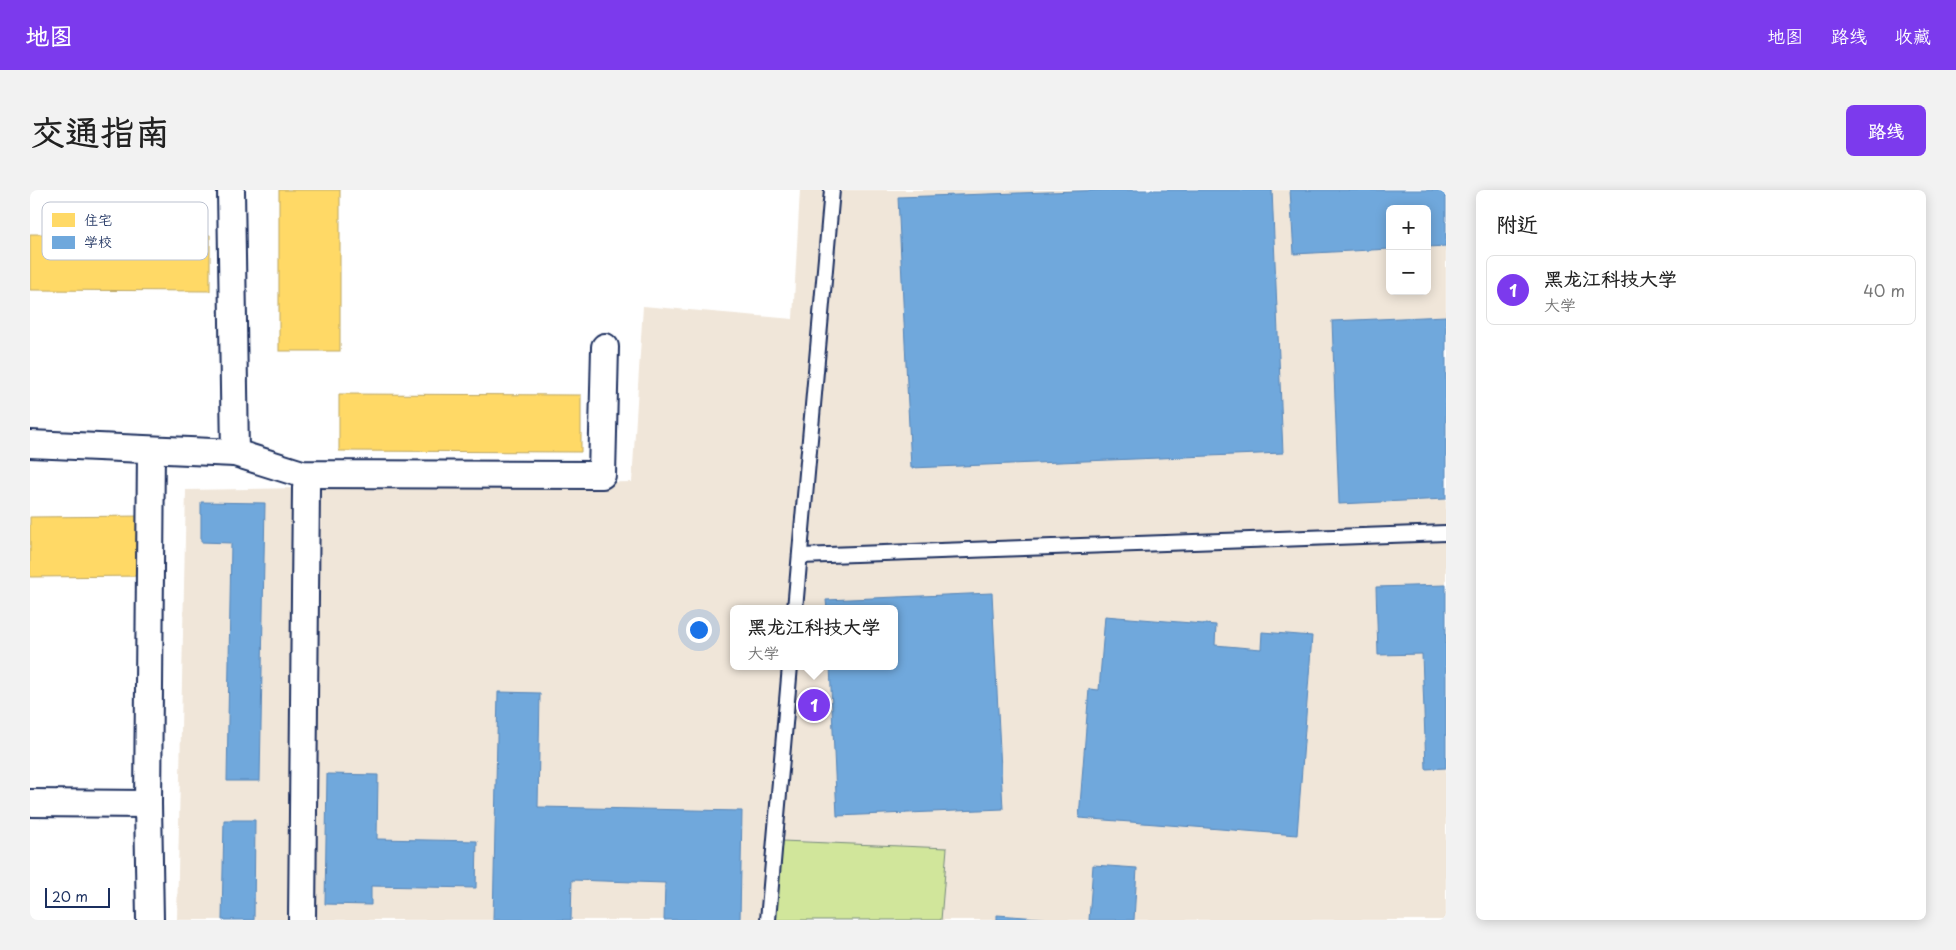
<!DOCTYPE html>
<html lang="zh">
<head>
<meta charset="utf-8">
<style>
	body { margin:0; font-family:"Playpen Sans","LXGW WenKai TC",sans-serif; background:#f2f2f2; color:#222 }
	.controls { position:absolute; right:15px; top:15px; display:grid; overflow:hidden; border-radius:8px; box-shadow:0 2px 12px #0003 }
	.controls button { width:45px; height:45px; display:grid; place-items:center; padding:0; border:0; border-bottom:1px solid #e0e0e0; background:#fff; color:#222; font:25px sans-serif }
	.scale { position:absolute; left:15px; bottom:12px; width:65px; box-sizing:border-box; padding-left:5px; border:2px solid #1b2f5e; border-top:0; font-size:14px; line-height:18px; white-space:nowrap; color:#1b2f5e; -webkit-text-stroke:4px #fff; paint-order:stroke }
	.you { position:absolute; left:668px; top:439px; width:18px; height:18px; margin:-12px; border:4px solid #fff; border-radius:50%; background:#1a73e8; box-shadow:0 0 0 8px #1a73e833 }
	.badge { display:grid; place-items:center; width:32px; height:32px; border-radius:50%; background:#7c3aed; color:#fff; font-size:16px; font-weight:700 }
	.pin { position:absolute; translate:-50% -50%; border:2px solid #fff; box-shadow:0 1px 5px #0006 }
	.popup { position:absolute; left:700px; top:415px; width:168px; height:65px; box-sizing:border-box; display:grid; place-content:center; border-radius:8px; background:#fff; filter:drop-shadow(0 1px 4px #0005); font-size:16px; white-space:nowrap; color:#767676 }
	.popup b { font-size:19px; color:#222 }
	.popup::after { content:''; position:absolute; left:50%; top:100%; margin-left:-10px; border:10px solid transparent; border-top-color:#fff }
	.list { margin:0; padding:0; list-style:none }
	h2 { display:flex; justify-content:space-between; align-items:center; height:65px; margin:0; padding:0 20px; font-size:21px }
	h2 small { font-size:16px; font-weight:400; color:#767676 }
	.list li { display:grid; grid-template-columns:32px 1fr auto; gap:15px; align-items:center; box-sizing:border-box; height:70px; margin:0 10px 10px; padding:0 10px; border:1px solid #e0e0e0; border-radius:8px }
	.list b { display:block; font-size:19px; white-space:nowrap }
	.list p { margin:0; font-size:16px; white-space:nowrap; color:#767676 }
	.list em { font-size:16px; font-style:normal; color:#767676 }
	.map { position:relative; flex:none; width:1416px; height:730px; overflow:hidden; border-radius:8px }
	header { display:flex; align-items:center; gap:30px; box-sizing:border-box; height:70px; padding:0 25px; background:#7c3aed; color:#fff }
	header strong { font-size:24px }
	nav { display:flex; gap:28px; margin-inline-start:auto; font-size:18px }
	.intro { display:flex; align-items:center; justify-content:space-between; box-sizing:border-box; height:120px; padding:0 30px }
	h1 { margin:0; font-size:35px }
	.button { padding:12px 22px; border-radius:8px; background:#7c3aed; color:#fff; font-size:18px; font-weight:700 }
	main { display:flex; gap:30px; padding:0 30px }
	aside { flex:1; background:#fff; border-radius:8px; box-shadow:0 2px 12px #0003 }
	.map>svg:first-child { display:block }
</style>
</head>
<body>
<header>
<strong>地图</strong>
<nav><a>地图</a><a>路线</a><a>收藏</a></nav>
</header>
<div class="intro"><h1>交通指南</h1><a class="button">路线</a></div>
<main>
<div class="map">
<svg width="1416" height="730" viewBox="0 0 1416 730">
	<rect width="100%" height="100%" fill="#fff"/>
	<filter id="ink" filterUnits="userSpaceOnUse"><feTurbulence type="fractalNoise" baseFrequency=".02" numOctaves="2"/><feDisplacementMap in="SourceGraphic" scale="10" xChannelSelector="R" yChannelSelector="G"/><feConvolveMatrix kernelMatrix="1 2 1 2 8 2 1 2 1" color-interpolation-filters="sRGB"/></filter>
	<g filter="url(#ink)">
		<path fill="#f0e6d9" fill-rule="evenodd" d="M770,0H1416V730H147L156,300L602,292L613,116L763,129ZM1360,19H1397V101H1360ZM704,419H864V476H704Z"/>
		<polygon fill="#d1e69b" stroke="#768a7c" points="752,651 917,658 911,730 745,730"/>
		<g fill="#ffd966" stroke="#bba664">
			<rect x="249" y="0" width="61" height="161"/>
			<polygon points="0,44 180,45 180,101 0,100"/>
			<polygon points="309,204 551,205 551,262 309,261"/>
			<polygon points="114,326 115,386 0,387 0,327"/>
		</g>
		<g fill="#6fa8dc" stroke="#5684b6">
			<polygon points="1078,0 1242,0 1253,263 881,278 868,7"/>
			<polygon points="1260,0 1416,0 1416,56 1397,57 1397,19 1360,19 1360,59 1264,64"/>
			<polygon points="1416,126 1416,309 1309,314 1302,131"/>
			<polygon points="171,312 235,313 230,591 197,591 201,353 171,352"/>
			<polygon points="1416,395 1416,578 1396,579 1392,464 1348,465 1346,397"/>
			<polygon points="962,403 973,619 807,626 800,476 864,476 864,419 797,419 796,410"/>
			<polygon points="1075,426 1186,435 1185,455 1231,459 1232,442 1282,446 1267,645 1049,628 1059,499 1069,500"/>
			<polygon points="468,502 510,503 508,617 712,621 710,730 634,730 635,693 542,690 541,730 463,730"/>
			<polygon points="297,584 348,585 347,649 447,651 446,698 341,696 341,715 295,714"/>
			<polygon points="194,630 225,630 224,730 192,730"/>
			<polygon points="1063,675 1107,678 1104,730 1059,730"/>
			<polygon points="967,725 1023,729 1023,730 967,730"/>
		</g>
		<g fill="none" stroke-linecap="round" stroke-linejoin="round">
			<g stroke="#1b2f5e" stroke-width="18">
				<g id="lane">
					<polyline points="770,366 1416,343"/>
					<polyline points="765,419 802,0"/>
					<polyline points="738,730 760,476"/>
				</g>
			</g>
			<g stroke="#1b2f5e" stroke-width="30">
				<g id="street">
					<polyline points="201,0 205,263"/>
					<polyline points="0,254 205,263 272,284 572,285 575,157"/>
					<polyline points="0,613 118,614"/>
					<polyline points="120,730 118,614 121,260"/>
					<polyline points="272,730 276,298"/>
				</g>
			</g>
			<use href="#lane" stroke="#fff" stroke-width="14"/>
			<use href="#street" stroke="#fff" stroke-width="26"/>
		</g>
	</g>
	<rect x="12" y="12" width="166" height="58" rx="8" fill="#fff" stroke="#bbc1cf" stroke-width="1"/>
	<rect x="22" y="23" width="23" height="14" fill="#ffd966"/>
	<rect x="22" y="46" width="23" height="13" fill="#6fa8dc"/>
	<g font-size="14" fill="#1b2f5e">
		<text x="54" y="35">住宅</text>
		<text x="54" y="57">学校</text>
	</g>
</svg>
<div class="controls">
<button>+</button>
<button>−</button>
</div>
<div class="scale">20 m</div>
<div class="you"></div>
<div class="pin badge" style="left:784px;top:515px">1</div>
<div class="popup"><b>黑龙江科技大学</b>大学</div>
</div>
<aside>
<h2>附近<small></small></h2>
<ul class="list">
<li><span class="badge">1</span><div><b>黑龙江科技大学</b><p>大学</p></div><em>40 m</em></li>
</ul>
</aside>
</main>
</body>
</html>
